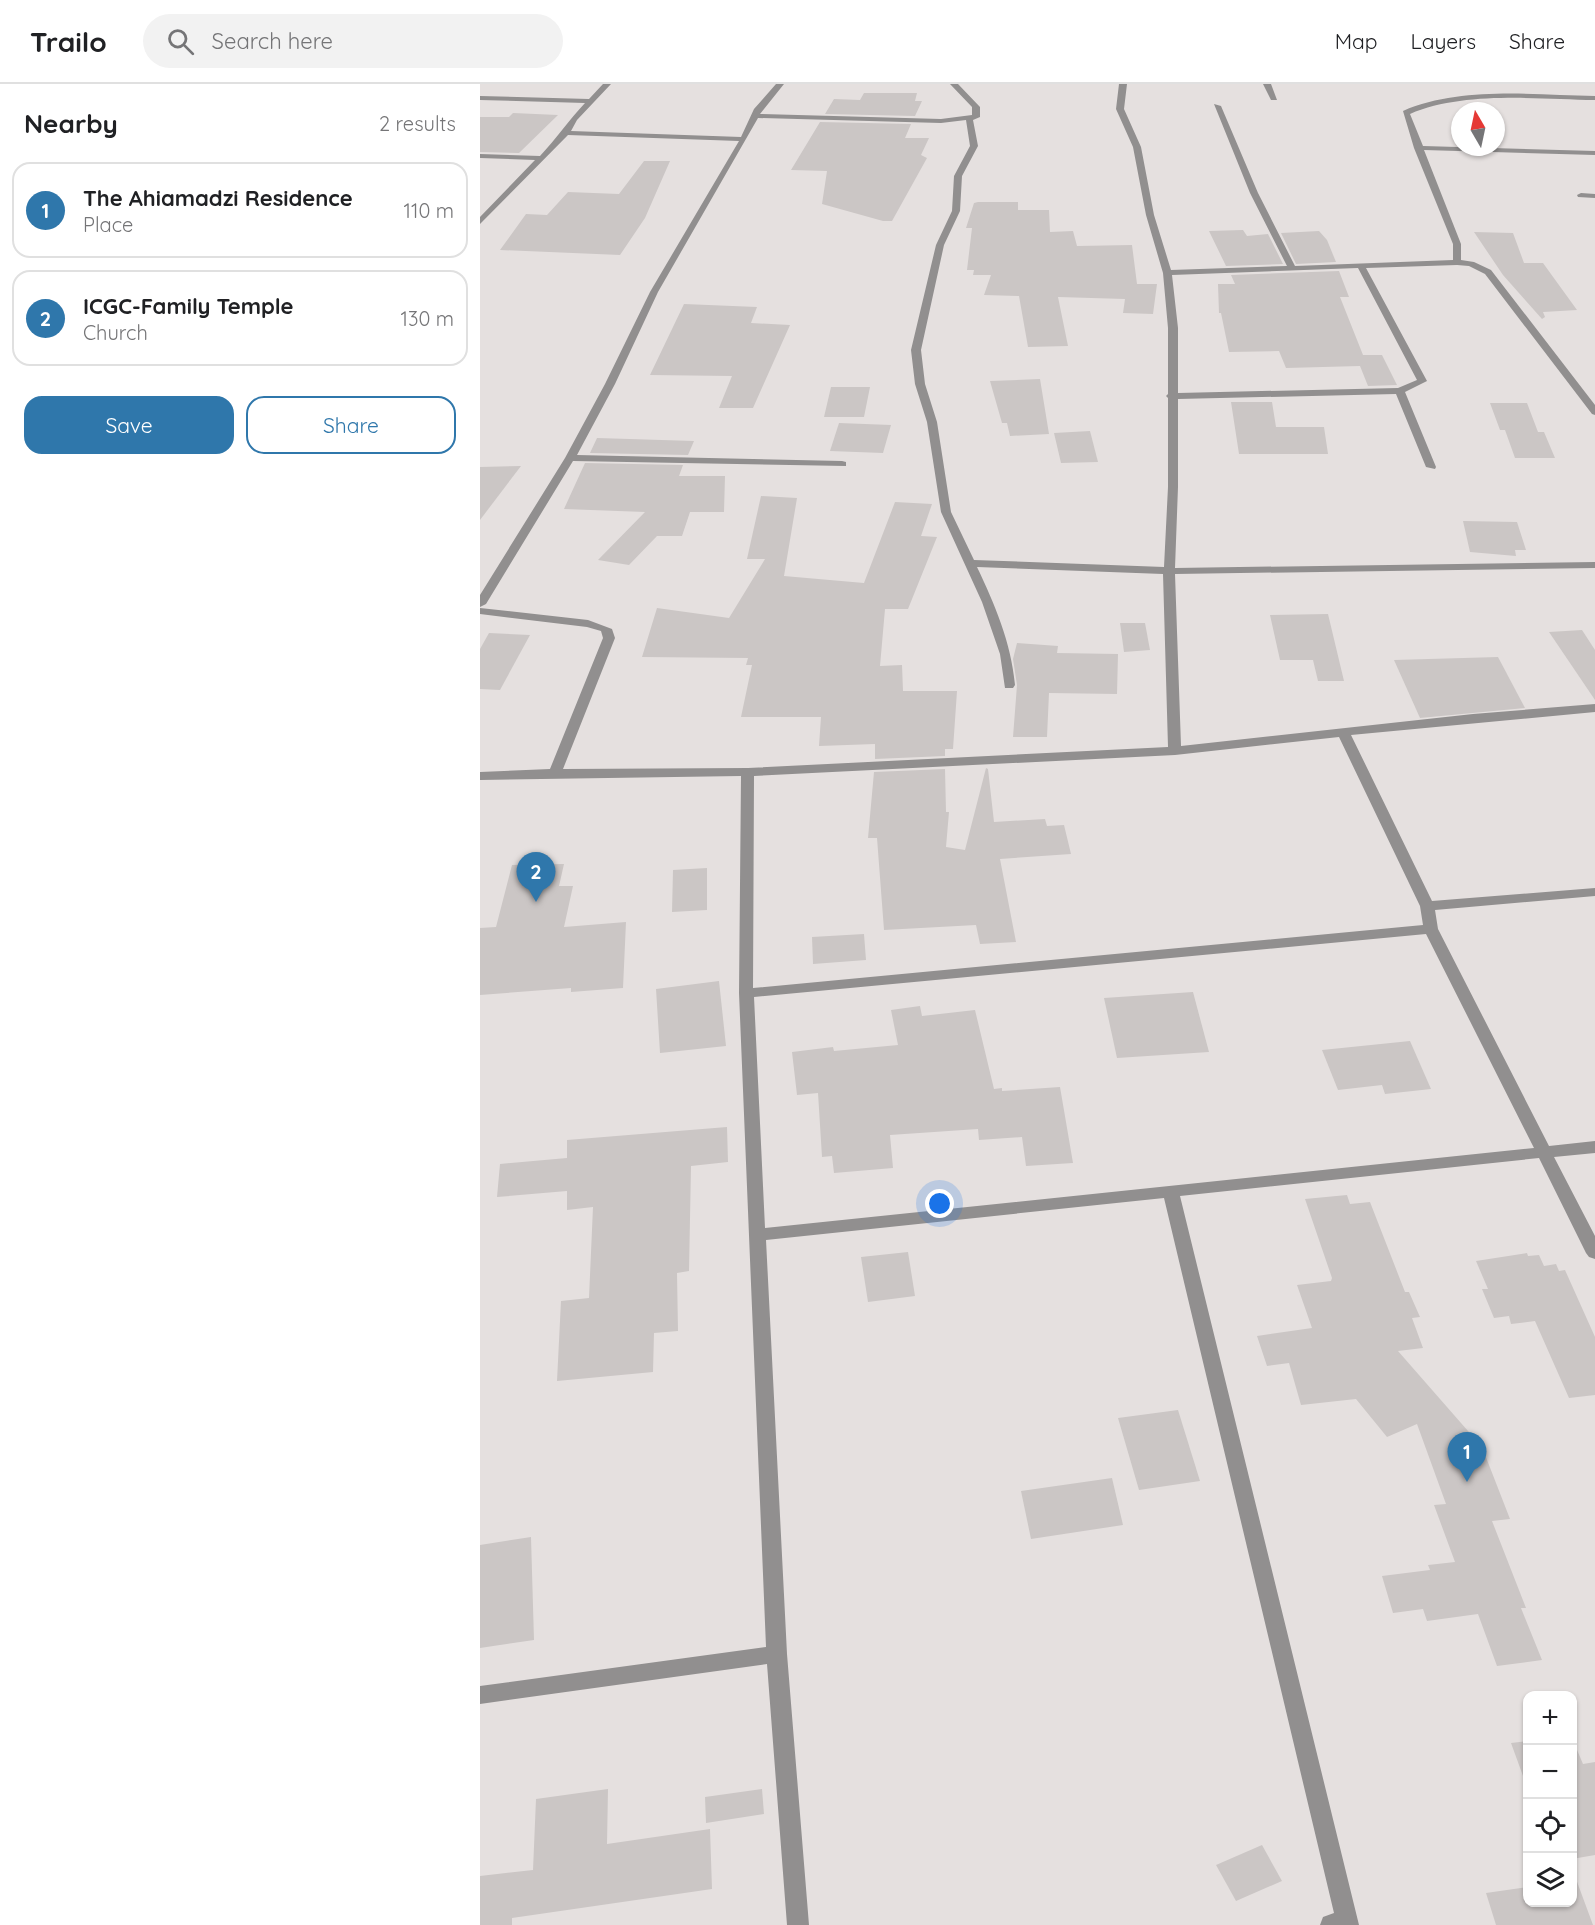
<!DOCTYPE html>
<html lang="en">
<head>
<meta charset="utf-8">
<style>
	body { margin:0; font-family:Quicksand,sans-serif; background:#f2f2f2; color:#202124 }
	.controls { position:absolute; right:18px; bottom:18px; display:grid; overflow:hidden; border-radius:12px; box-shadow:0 2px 4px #0004 }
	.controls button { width:54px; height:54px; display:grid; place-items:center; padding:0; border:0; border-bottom:2px solid #e0e0e0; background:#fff; color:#202124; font:30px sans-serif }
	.compass { position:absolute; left:971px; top:18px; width:54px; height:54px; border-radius:50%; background:#fff; box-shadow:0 2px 4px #0004; rotate:351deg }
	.you { position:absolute; left:460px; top:1120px; width:21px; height:21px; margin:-15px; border:4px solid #fff; border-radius:50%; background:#1a73e8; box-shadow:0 0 0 9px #1a73e833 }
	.badge { display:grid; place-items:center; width:39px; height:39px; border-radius:50%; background:#2f77ab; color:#fff; font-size:20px; font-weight:700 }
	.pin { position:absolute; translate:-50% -50px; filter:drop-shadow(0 2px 3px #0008) }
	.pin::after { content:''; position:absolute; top:32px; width:21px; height:18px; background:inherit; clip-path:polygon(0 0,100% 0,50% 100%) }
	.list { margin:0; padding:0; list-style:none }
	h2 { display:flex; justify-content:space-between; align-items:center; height:78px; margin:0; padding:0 24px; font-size:26px }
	h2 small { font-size:20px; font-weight:400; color:#757577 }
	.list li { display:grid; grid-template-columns:39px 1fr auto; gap:18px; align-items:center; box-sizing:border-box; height:96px; margin:0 12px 12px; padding:0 12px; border:2px solid #e0e0e0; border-radius:18px }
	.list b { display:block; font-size:22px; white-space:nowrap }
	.list p { margin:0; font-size:20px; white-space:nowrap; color:#757577 }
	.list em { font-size:20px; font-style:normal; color:#757577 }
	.actions { display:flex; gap:12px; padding:18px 24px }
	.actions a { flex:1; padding:14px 0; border:2px solid #2f77ab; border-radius:18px; text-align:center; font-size:21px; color:#2f77ab }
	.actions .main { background:#2f77ab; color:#fff }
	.icon { flex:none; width:33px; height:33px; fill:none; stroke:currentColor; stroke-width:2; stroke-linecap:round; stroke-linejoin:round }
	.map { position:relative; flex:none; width:1115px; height:1841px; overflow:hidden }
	header { display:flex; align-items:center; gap:36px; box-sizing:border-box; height:84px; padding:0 30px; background:#fff; border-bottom:2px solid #e0e0e0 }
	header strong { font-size:28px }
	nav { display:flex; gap:33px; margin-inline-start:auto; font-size:21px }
	.search { width:420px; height:54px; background:#f2f2f2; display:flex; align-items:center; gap:15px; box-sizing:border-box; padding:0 21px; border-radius:33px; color:#757577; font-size:22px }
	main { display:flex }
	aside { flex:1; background:#fff }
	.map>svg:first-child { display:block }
</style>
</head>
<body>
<header>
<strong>Trailo</strong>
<div class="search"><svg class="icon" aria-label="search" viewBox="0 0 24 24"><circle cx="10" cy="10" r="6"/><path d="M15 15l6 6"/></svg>Search here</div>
<nav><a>Map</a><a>Layers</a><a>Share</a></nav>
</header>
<main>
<aside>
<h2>Nearby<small>2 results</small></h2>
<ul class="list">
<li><span class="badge">1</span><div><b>The Ahiamadzi Residence</b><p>Place</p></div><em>110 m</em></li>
<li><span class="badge">2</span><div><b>ICGC-Family Temple</b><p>Church</p></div><em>130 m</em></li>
</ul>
<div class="actions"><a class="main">Save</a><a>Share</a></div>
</aside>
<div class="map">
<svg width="1115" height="1841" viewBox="0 0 1115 1841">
	<rect width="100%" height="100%" fill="#e5e0df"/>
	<g fill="#cbc6c5">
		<polygon points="384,9 437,9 435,17 442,17 435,32 345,30 354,15 380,16"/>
		<polygon points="33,29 78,31 39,69 0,68 0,33 29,33"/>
		<polygon points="340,38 431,40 425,54 449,54 441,71 447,74 412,137 403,137 342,120 347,87 311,86"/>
		<polygon points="164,77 190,77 165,134 140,171 20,166 46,130 67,131 88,108 139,110"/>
		<polygon points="498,118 538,118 538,126 569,126 570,148 593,147 597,162 652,161 657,200 677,200 673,230 643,229 645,215 578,213 588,262 548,263 539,212 504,211 511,191 493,191 494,186 487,186 492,144 486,144 494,119"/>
		<polygon points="763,146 767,152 788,150 803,180 746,182 729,147"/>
		<polygon points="839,147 847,156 856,178 816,180 801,149"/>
		<polygon points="994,148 1033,149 1044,179 1063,179 1097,226 1063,228 1065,233 1062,235 1023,191"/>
		<polygon points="859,187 869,213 860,213 883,271 902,271 917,301 888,302 880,282 806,284 799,267 749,268 741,229 739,229 738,200 755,200 751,191"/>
		<polygon points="204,220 277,223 271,239 310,241 273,324 239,324 252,292 170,291"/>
		<polygon points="560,295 569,350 530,352 527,339 522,339 510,297"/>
		<polygon points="351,303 390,303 384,333 344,333"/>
		<polygon points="751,318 792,318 796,343 844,343 848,370 759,370"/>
		<polygon points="1010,319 1047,319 1058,348 1064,348 1075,374 1035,374 1025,346 1020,346"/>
		<polygon points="359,339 411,341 403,369 350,367"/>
		<polygon points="610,347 618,378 581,379 574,349"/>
		<polygon points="117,354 214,357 208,371 110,369"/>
		<polygon points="105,379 203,381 199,392 245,392 244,428 210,428 202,452 177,452 149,481 118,476 165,428 84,425"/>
		<polygon points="41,382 0,436 0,383"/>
		<polygon points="281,412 317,414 304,492 384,499 415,418 452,420 441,452 457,453 428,525 405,525 400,582 422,581 423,607 477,607 473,665 465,665 465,672 395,675 395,660 339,662 341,633 261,633 272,581 266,581 268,574 162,573 177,524 249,534 285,475 267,475"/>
		<polygon points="983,437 1037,438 1046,466 1035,466 1036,472 990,468"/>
		<polygon points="848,530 864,597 838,597 833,576 800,576 790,531"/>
		<polygon points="640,539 665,539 670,566 644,568"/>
		<polygon points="1102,546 1115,566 1115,616 1069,548"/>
		<polygon points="9,549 50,551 20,606 0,605 0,565"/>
		<polygon points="537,559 578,562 577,569 638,570 637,610 569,609 567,653 533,653 537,601 533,575"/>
		<polygon points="1018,573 1045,624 940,634 914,576"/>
		<polygon points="506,684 508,685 514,738 565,735 567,742 584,741 591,770 520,775 536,858 500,860 496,841 404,846 397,754 388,754 394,688 465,685 466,728 469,728 466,763 485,766"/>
		<polygon points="84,780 79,802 93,802 84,843 146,838 143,904 91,908 91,904 0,911 0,844 16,843 32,781"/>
		<polygon points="227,784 227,826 192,828 193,786"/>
		<polygon points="384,850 386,876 333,880 332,853"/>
		<polygon points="239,897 246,962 180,969 176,905"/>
		<polygon points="713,908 729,968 637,974 624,914"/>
		<polygon points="440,922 442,932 495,926 514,1005 522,1004 522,1007 580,1003 593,1079 546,1082 542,1053 499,1056 498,1045 410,1051 413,1084 354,1089 352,1072 342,1073 338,1009 317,1011 312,968 353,963 354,967 418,961 411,926"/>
		<polygon points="930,957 951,1005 905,1010 902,1001 858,1006 842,966"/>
		<polygon points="247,1043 248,1078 211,1082 209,1187 197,1189 198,1247 174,1249 173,1288 77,1297 81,1217 109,1214 113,1123 87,1126 87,1107 17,1113 20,1080 87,1074 87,1056"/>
		<polygon points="867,1111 870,1120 890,1118 925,1208 929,1208 940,1233 932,1234 943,1264 918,1267 1002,1363 1030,1435 1012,1437 1046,1524 1041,1524 1062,1576 1017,1582 998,1530 947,1537 943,1525 913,1529 902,1492 950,1486 948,1481 975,1478 954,1421 966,1420 937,1340 907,1353 876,1315 821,1321 809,1279 787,1282 777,1252 832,1244 817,1201 851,1197 852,1194 825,1115"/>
		<polygon points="428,1168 435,1212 388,1218 381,1173"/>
		<polygon points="1047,1169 1048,1172 1059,1171 1064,1182 1076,1180 1079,1187 1085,1186 1115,1253 1115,1311 1089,1314 1055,1237 1031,1240 1029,1232 1014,1234 1002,1205 1008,1205 996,1177"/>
		<polygon points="698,1326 720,1397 659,1406 638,1334"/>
		<polygon points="632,1394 643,1441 551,1455 541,1407"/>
		<polygon points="51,1453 54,1556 0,1564 0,1461"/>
		<polygon points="1092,1654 1103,1680 1115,1678 1115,1771 1092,1775"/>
		<polygon points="1047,1657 1047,1703 1031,1659"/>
		<polygon points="128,1705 127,1760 230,1745 232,1805 32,1834 32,1841 0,1841 0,1792 53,1786 56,1715"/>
		<polygon points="282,1705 284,1730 226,1739 225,1713"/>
		<polygon points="782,1761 802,1797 756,1817 736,1781"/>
		<polygon points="1096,1795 1113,1841 1016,1841 1006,1809 1047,1803 1047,1818 1092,1818 1092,1796"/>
	</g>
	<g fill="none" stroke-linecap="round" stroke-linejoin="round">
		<g fill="#918f8f" fill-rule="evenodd">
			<path d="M123,0H131L97,36L91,47L261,53L274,25L296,0H304L280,30L461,35L492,31V23L470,0H478L500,23V33L493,36L498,62L482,92L480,127L464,161L441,266L445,300L457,338L471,428L494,476L684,483L688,403V314L686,312L688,310V244L683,189L666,131L653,63L636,25L639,0H647L644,25L661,63L674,131L691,186L807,182L770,109L734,20L741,22L778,109L815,182L973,176V160L934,64L923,27C981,2 1053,11 1115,12V16C1058,15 983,7 930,30L943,62L1115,67V71L944,66L981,160V176L994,178L1011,186L1115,321V331L1112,330L1005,190L989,182L977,181L886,184L947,297L925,308L956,383L955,385L946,383L916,310L698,315V403L695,484L1115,478V484L695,490L701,662L993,630L1115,620V628L871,651L952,817L1115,804V812L955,826L958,845L1069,1062L1115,1057V1069L1074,1073L1115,1152V1175L1109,1173L1106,1169L1059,1074L700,1112L879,1841H840L843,1833L854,1829L684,1114L286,1156L307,1570L329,1841H307L287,1580L0,1620V1602L286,1563L259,909L261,692L0,696V688L70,685L123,554L121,547L107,543L0,530V524L108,536L132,545L135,554L83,685L268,684L688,663L683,490L497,483C515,521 531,558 535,601L533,604H525L520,570L502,518L461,428L447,338L435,300L431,266L456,161L472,127L474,92L490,62L486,36L461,39L278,34L178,208L135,300L97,371L362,377L366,378V382L93,377L6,520L0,523V511L85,374L125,300L170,208L259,57L88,51L0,140V133L55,76L0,74V70L60,72C76,55 89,36 105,19L0,16V12L109,15ZM878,184L937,296L918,304L698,309V244L692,191ZM859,653L940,822L943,841L273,904L274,692L695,671ZM946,850L1054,1064L285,1144L274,913Z"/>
			<polygon points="783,0 791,0 797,16 791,16"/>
			<polygon points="1101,109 1115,110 1115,114 1098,113 1097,111"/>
		</g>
	</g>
</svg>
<div class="controls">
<button>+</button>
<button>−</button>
<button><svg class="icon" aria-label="locate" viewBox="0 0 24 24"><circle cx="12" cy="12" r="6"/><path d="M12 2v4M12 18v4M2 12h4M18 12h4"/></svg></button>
<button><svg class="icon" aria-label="layers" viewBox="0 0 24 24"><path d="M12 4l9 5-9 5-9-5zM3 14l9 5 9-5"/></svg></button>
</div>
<svg class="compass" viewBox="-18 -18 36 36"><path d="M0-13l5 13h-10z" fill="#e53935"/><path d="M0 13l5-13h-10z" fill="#757577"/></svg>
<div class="you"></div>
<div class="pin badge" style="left:987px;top:1398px">1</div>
<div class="pin badge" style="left:56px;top:818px">2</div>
</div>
</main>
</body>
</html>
